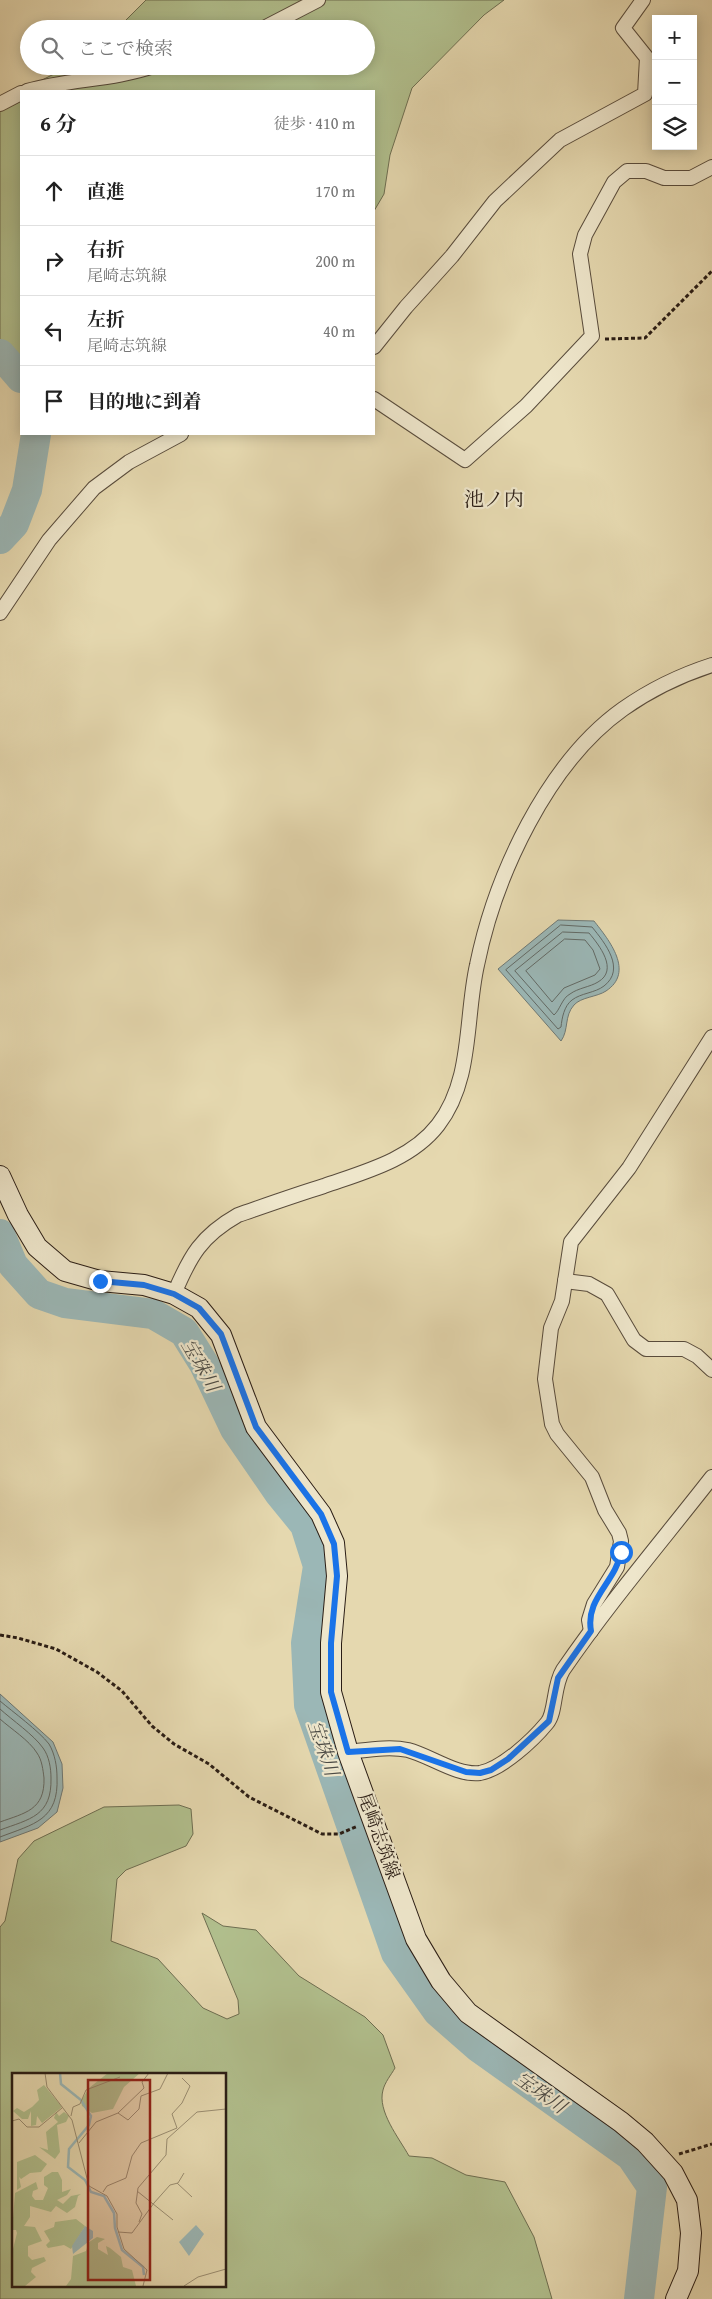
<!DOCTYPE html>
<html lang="ja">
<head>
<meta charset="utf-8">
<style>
	body { margin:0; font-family:"Gentium Book Plus","Noto Serif JP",serif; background:#f2f2f2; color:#222 }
	.controls { position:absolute; right:15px; top:15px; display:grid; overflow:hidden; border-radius:0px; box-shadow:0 2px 12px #0003 }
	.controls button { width:45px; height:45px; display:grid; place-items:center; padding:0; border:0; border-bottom:1px solid #e0e0e0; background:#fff; color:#222; font:25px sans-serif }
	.stop { position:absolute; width:15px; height:15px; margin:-11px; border:4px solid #1a73e8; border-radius:50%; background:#fff }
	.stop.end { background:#1a73e8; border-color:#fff; box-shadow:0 1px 5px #0008 }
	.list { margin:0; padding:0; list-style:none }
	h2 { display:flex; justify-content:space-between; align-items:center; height:65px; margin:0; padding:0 20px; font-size:21px }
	h2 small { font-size:16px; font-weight:400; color:#767676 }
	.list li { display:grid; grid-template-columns:32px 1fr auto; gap:15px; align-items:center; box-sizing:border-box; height:70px; padding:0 20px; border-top:1px solid #e0e0e0 }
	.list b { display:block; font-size:19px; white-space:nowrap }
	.list p { margin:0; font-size:16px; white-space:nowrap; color:#767676 }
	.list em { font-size:16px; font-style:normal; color:#767676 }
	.icon { flex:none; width:28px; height:28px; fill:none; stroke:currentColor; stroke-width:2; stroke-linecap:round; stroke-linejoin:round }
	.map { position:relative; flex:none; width:712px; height:2299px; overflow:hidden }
	.search { position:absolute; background:#fff; box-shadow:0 2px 12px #0003; left:20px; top:20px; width:355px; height:55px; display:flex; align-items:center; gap:12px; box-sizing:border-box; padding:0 18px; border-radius:28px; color:#767676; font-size:19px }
	.panel { position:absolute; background:#fff; box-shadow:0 2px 12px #0003; left:20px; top:90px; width:355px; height:345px; border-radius:0px }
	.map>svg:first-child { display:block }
</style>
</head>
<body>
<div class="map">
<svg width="712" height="2299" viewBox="0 0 712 2299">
	<rect width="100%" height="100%" fill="#e5d8af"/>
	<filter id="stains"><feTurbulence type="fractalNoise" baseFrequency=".004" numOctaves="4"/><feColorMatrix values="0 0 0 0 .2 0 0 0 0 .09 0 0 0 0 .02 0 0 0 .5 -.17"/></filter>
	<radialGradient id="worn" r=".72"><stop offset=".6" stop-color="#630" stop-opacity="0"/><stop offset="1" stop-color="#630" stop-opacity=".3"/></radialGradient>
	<g fill="#b1bf8d" stroke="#6e6e51" fill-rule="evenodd">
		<polygon points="146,0 504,0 484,15 412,88 390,155 384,194 374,211 374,91 21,91 21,360 0,344 0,111 8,97 70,66 366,66 366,29 117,29"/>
		<path d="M179,1805L191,1809L193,1834L186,1846L126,1870L117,1879L111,1941L158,1959L203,2008L227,2019L239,2014L238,2000L202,1913L223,1926L256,1930L299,1976L365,2017L383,2035L395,2068C391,2075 385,2082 383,2090C377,2111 399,2138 409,2156L432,2158L466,2175L505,2182L534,2237L552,2299H0V1927L5,1921L18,1859L34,1841L104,1807ZM14,2074H225V2285H14Z"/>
	</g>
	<g fill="#9bb7b6" stroke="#6e7976">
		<path d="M558,920L594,921C609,940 635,972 606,991C597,997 581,997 574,1005C564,1016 569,1030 561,1041L498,969Z"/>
		<polygon points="0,1694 53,1742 62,1764 63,1788 57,1812 38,1828 0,1842"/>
	</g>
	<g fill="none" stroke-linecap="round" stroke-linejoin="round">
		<g stroke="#626a66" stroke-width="1">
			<path d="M561,925L592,927C605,943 626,969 604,986C595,993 581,993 572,1000C564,1006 562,1018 561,1027L558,1029L506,970Z"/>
			<path d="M563,932L589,933C599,945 619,970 598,982C590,987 578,988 570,994C562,998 560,1010 554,1015L515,971Z"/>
			<polygon points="565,939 585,940 593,950 600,969 595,975 564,988 552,1002 526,971"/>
			<path d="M0,1701C13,1712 39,1731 49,1744C55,1754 57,1767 57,1777C59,1820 34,1824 0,1837"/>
			<path d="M0,1709C12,1720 34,1735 43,1748C49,1756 51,1768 51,1778C52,1816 30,1819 0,1830"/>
			<path d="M0,1719C11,1729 29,1740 37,1753C42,1760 43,1770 44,1778C45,1810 25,1813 0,1822"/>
		</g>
		<g stroke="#9bb7b6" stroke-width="30">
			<polyline points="0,354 21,378"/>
			<polyline points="0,539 14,524 27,490 36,434"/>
			<polyline points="0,1234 13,1265 39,1294 65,1303 153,1314 184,1332 204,1364 235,1429 279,1493 305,1525 318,1566 306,1643 309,1705 396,1953 438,2012 478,2047 631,2156 652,2187 639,2299"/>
		</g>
		<g stroke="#594c3c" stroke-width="16">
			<g id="street">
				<polyline points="262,29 318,0"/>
				<path d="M27,91C69,79 113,80 154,66"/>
				<polyline points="0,104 21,93"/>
				<polyline points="374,347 406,307 452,256 495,201 560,140 645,94 647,58 623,28 643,0"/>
				<polyline points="374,399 465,460 526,406 592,336 580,254 585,235 614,182 627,171 646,171 664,178 691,178 712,167"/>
				<polyline points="0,613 49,540 94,488 129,462 181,434"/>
				<polyline points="565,1281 589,1284 607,1294 634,1340 646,1349 684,1349 697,1356 712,1370"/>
				<path d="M174,1294C190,1256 201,1236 238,1215C267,1205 295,1195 324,1186C364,1172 411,1160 438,1125C473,1080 465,1018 477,965C495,876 547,763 623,709C650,690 681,675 712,665"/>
				<polyline points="591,1631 589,1620 594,1604 617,1567 621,1541 619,1533 605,1510 592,1477 557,1434 552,1424 545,1379 551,1328 562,1301 571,1242 629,1168 712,1037"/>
				<path d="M348,1752C367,1750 389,1746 408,1750C431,1756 457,1776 480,1773C502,1769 533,1740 547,1723C556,1713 553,1686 563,1670C609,1603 662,1541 712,1477"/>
			</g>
		</g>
		<g stroke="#2a1d15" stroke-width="22">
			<polyline id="secondary" points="0,1176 18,1215 37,1247 65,1271 100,1281 144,1285 174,1294 199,1308 221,1335 256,1427 321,1514 334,1543 337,1576 331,1643 331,1692 348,1752 416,1939 441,1981 468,2013 621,2122 645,2142 673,2173 687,2200 691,2233 688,2271 676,2299"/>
		</g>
		<g stroke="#2a1d15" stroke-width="3" stroke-dasharray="4 2.5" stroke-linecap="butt">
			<polyline points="605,339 645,338 712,271"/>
			<polyline points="0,1635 18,1638 56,1649 97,1672 122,1691 152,1726 174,1744 209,1764 249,1797 322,1834 339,1834 358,1826"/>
			<polyline points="679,2154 712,2144"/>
		</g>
		<use href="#street" stroke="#eee6cb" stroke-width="14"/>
		<use href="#secondary" stroke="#eee6cb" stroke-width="20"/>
	</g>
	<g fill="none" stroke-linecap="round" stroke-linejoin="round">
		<path stroke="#1a73e8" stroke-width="6" d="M100,1281L144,1285L174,1294L199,1308L221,1334L256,1427L321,1514L334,1544L337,1576L331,1643V1692L348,1752L400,1749L466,1772L480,1773L491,1770L508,1759L549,1721L558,1678L591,1631C585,1598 616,1582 621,1552"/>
	</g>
	<g text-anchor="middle" stroke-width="4.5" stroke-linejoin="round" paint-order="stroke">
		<g font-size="18" fill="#2a1d15" stroke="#eee6cb">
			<text transform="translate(379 1836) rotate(70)" y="6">尾崎志筑線</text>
		</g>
		<g font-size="19" font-style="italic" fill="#4c4b45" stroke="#eee6cb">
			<text transform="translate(201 1365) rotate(60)" y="7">宝珠川</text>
			<text transform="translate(324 1748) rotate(71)" y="7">宝珠川</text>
			<text transform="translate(541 2092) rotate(35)" y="7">宝珠川</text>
		</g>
		<g font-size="20" fill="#2a1d15" stroke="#eee6cb">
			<text x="494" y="506">池ノ内</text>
		</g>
	</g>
	<g transform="translate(12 2073)">
		<rect width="214" height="214" fill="#e5d8af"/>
		<path d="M96,0H128L112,14L101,36L80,40L70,33L69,28L77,15ZM32,12L50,34L30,50L25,43L24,52L19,53V38L16,46H10L1,38L5,35L12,39L20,34L27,27L25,17ZM44,39L47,43L52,39L57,43L54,49L45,52L48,79L43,86L27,74L36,77L34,59L46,49L42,45ZM23,82L35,91L29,99L18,100L9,106L7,104L9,114L5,117V89ZM40,99H46L50,107V119L59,116L55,122L45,127L51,131L59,123L69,121L66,123L63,134L55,140L44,133L39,139L18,133V144L12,153L23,154L30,168L16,173V183L20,187L32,184L34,188L20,195L19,199L24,204L13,213H0V180L5,160L4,157H0L3,120L24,109L26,116L21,118L20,123L23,127H31L36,115L32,112V104ZM64,146L73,153L59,176L52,172L36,175L34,172L38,168L32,158L42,154L43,149ZM85,164L93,166L86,170V176L96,182L94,173L98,175L109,184L111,194L120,197L124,213H54L59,206L61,183L74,178L77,169Z" fill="#b1bf8d"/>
		<path d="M184,152L192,161L177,183L167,169ZM73,153L81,158V165L61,181L60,173Z" fill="#9bb7b6"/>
		<path fill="none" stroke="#9bb7b6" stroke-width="2.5" d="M48,0L49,11L69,27L79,43L77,52L57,76L56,94L73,107L79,119L92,123L102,140L103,155L110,177L131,194L132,202"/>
		<path fill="none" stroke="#9a8d71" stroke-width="1" d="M33,0L35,14L60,47L77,113L95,123L105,141V154L112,176L135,197L131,213M106,40L116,47L127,36L129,23L148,16L156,0M59,43L61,34L68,31L74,17L108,4M0,48L7,46L15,54H27L50,35M165,55L160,41L170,30L178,13L170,5M67,70L84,49L106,40L132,15L130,9L137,0M0,82V107M165,110L180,124M125,118L161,147M91,119L95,113L114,105L120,83L129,70L165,55M127,149L130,141L124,130L126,115L154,82L155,66L185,39L214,36M106,159L120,160L142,130L158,112L166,110L172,100M172,213L186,204L214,196"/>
		<path fill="#8f2418" fill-opacity="0.15" stroke="#8f2418" stroke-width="2.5" d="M76,7H138V207H76Z"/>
		<rect width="214" height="214" fill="none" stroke="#2a1d15" stroke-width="2.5"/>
	</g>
	<rect width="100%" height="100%" filter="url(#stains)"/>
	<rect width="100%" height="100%" fill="url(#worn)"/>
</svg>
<div class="controls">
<button>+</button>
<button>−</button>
<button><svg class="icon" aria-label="layers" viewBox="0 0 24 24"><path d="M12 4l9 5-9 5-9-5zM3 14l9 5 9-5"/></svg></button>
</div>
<div class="stop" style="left:621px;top:1552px"></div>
<div class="stop end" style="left:100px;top:1281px"></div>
<div class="search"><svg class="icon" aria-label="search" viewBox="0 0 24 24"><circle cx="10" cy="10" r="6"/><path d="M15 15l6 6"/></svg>ここで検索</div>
<section class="panel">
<h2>6 分<small>徒歩 · 410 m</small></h2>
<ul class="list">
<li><svg class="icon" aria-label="ahead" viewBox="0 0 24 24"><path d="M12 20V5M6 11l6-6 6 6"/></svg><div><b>直進</b></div><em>170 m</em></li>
<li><svg class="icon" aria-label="right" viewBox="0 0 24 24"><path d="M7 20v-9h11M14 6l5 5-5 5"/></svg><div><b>右折</b><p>尾崎志筑線</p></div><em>200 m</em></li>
<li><svg class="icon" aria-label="left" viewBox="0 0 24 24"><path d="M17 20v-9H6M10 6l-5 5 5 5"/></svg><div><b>左折</b><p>尾崎志筑線</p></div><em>40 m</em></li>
<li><svg class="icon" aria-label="arrive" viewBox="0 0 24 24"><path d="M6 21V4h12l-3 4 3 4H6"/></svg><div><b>目的地に到着</b></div></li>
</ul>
</section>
</div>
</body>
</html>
